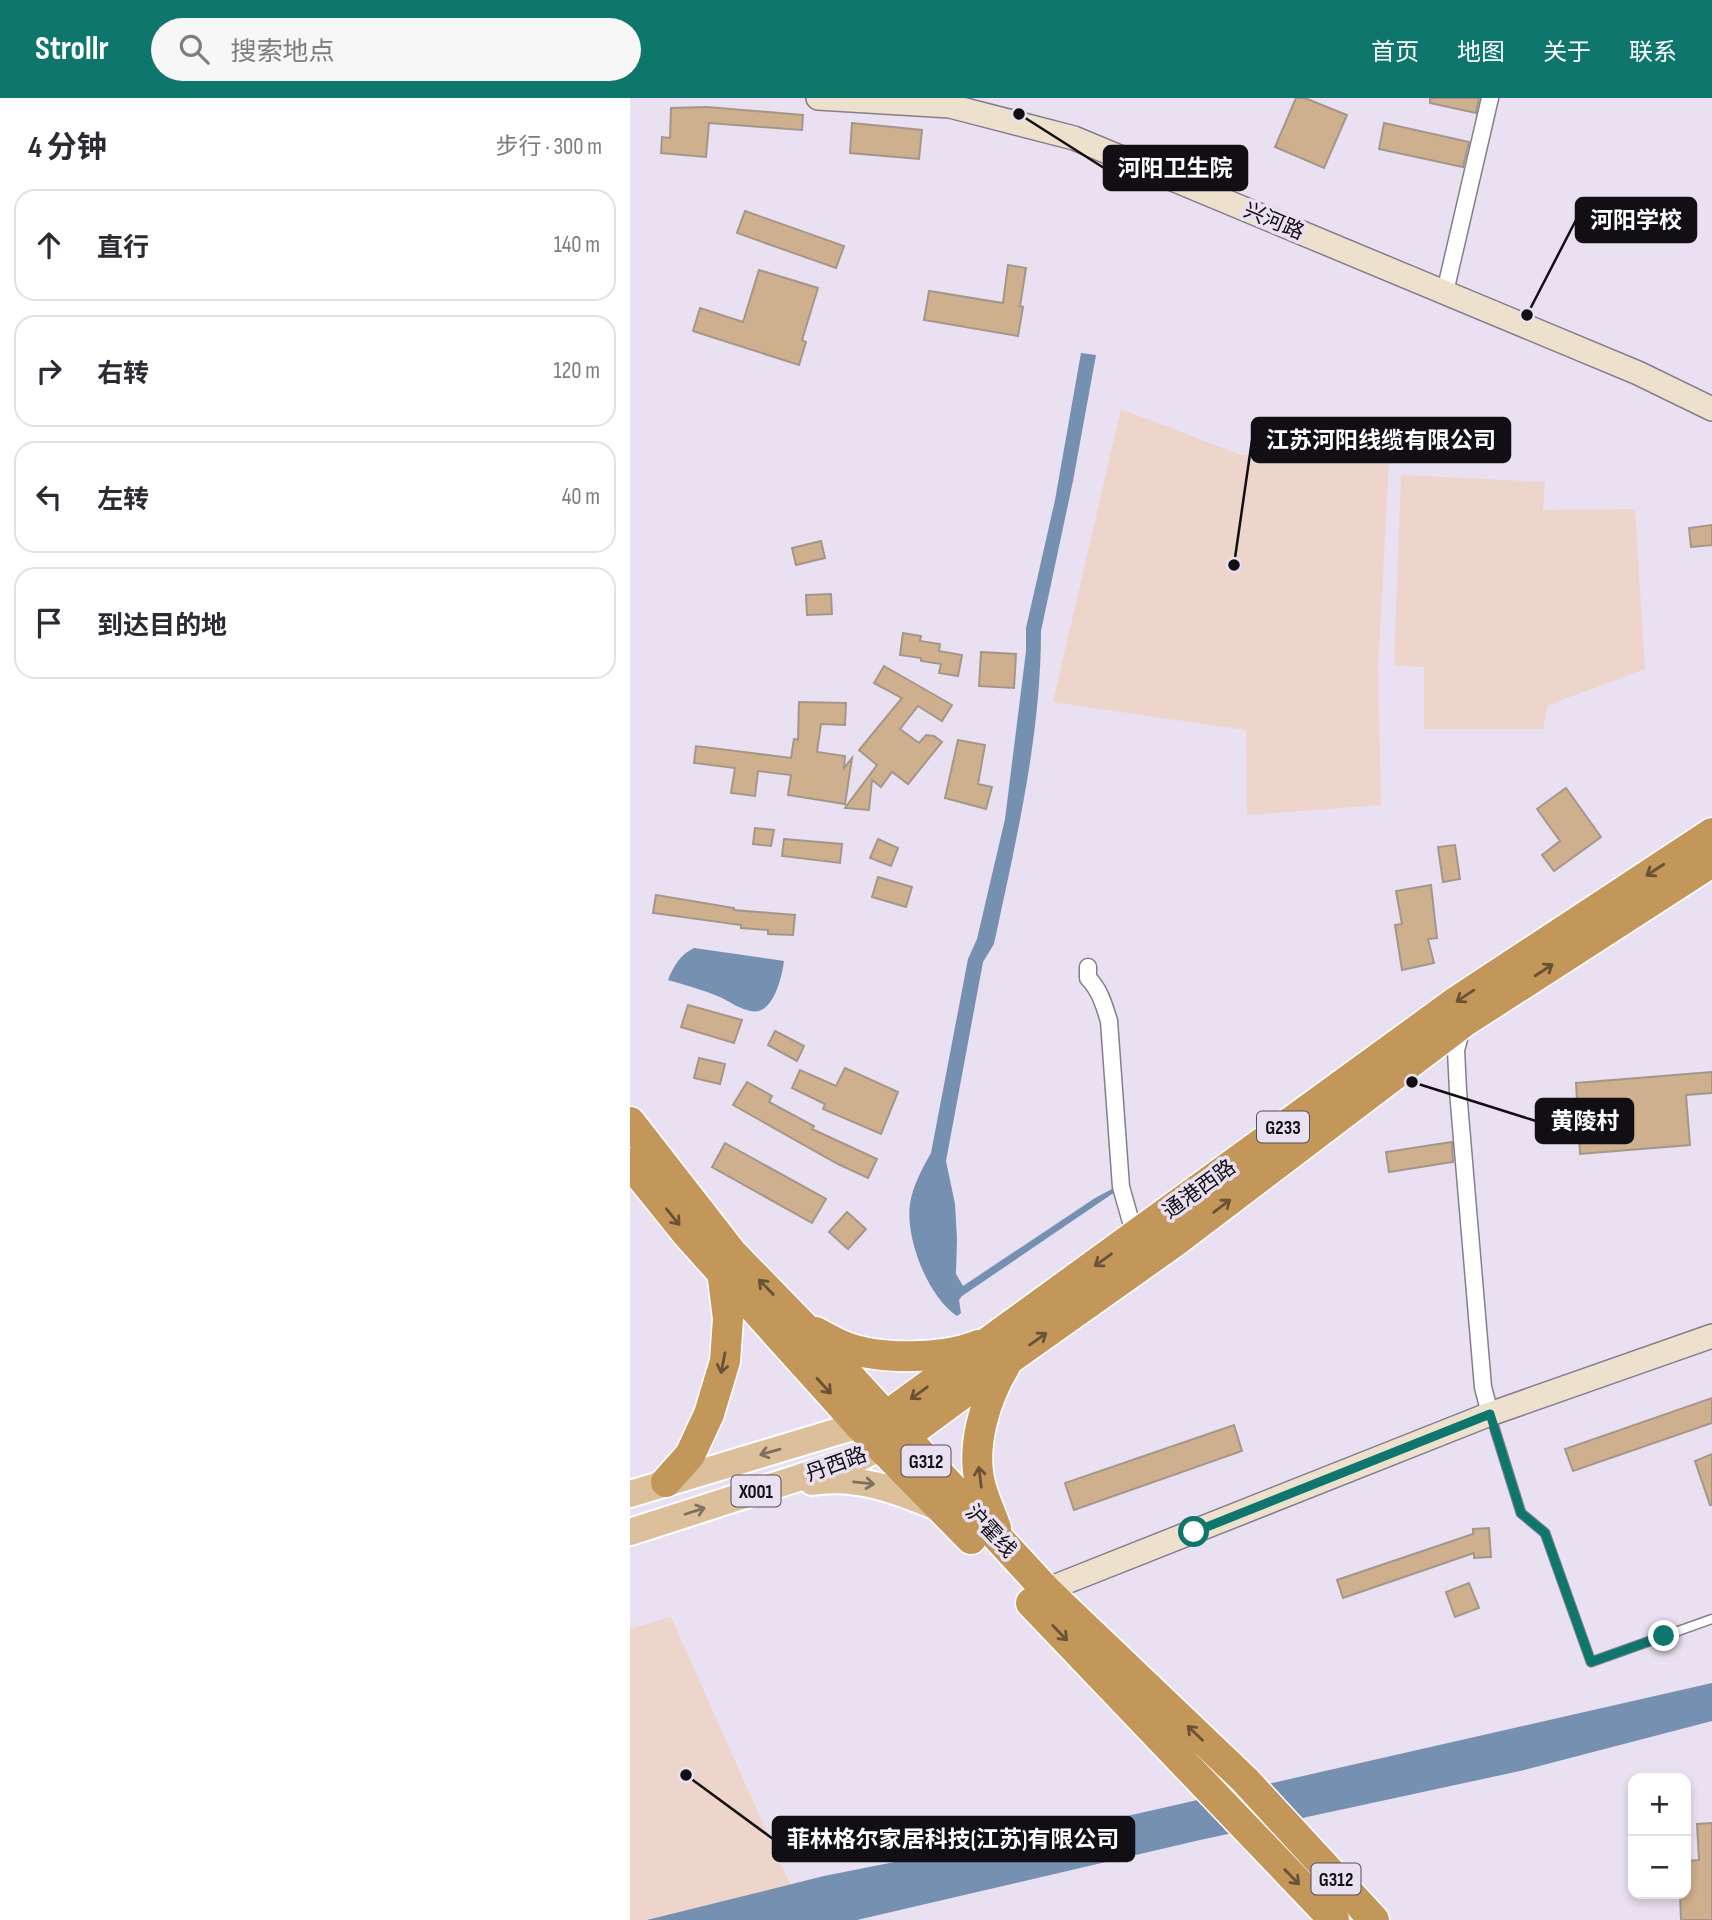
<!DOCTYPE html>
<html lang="zh">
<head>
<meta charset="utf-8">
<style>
	body { margin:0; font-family:"Sofia Sans Condensed","Noto Sans SC",sans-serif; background:#f7f7f7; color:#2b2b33 }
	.controls { position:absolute; right:21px; bottom:21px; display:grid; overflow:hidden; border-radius:14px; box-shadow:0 4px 10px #0003 }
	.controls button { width:63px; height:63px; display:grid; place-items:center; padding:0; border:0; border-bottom:2px solid #e1e1e2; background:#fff; color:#2b2b33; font:35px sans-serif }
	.stop { position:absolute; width:21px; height:21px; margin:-16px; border:5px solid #0f766e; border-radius:50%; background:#fff }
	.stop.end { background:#0f766e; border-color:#fff; box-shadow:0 2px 7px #0008 }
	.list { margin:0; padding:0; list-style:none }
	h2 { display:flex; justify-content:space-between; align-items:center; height:91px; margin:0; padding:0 28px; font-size:30px }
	h2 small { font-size:23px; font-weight:400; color:#7c7c81 }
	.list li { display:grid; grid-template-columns:46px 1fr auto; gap:21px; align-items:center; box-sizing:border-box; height:112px; margin:0 14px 14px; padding:0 14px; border:2px solid #e1e1e2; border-radius:21px }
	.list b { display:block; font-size:26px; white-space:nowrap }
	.list em { font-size:23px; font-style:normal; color:#7c7c81 }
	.icon { flex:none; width:38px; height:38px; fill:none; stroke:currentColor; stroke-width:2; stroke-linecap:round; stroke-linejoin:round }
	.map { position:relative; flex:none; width:1082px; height:1822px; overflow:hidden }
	header { display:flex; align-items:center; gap:42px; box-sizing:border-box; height:98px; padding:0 35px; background:#0f766e; color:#fff }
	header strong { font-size:33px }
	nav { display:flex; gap:38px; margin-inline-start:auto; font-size:24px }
	.search { width:490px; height:63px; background:#f7f7f7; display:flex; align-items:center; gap:18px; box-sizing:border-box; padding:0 24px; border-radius:38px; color:#7c7c81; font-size:26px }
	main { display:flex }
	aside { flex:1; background:#fff }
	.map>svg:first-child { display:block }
</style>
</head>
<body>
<header>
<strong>Strollr</strong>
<div class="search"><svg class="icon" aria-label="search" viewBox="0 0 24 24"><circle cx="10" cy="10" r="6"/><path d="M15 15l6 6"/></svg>搜索地点</div>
<nav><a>首页</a><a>地图</a><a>关于</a><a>联系</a></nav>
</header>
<main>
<aside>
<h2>4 分钟<small>步行 · 300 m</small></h2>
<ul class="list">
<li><svg class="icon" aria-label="ahead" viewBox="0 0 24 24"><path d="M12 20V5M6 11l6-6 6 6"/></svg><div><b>直行</b></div><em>140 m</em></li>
<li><svg class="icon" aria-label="right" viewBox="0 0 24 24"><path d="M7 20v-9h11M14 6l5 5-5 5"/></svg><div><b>右转</b></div><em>120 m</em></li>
<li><svg class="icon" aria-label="left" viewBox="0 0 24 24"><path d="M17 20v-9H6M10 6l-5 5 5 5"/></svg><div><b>左转</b></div><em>40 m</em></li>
<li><svg class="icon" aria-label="arrive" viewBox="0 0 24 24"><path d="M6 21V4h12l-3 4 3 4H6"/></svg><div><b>到达目的地</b></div></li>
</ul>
</aside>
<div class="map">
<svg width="1082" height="1822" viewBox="0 0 1082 1822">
	<rect width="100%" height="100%" fill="#e9e0f1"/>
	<g fill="#edd5cb">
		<polygon points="491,311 611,357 759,363 748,571 751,707 617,717 616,632 423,604"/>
		<polygon points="771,377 915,384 913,412 1005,411 1015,571 918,607 913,631 794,631 794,569 764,567"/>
		<polygon points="41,1519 176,1822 0,1822 0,1531"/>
	</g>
	<g fill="#7590b1">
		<path d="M451,255L466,257L443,383L411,533C411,639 386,742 364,846L353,864L316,1063L325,1106L327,1141L326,1176L333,1188L465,1100L484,1090L485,1094L332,1198L329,1202L331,1215L327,1218C298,1199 275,1140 280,1106C283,1087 292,1071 301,1055L338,861L347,841L375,721L396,553V530L425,402Z"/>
		<path d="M64,850L154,863C152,879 143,918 121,913C110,911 100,904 90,899C73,892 55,887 38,882C44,867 50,857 64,850Z"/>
		<polygon points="1082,1585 1082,1623 890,1673 570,1742 227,1822 17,1822 194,1778 506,1716"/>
	</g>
	<g fill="#ceaf8e" stroke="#a4978a" stroke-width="2">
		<polygon points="666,0 675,0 717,17 694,70 645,49"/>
		<polygon points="800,0 849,0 846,15 800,5"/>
		<polygon points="77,9 173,17 172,32 79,25 76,59 31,55 32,39 40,40 41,10"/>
		<polygon points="222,25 292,32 289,61 220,55"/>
		<polygon points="754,25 839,44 833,69 749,51"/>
		<polygon points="115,113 214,148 206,170 107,135"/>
		<polygon points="378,167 396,170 390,208 393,209 388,238 294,222 299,193 373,205"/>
		<polygon points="129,172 188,190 172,242 176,244 169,267 63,233 70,210 113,224"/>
		<polygon points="1082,427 1082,447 1061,449 1059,430"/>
		<polygon points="191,443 195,460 166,467 162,450"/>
		<polygon points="201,496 202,516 177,517 176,497"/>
		<polygon points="273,535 291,538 290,543 310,546 309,553 332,557 328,578 309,575 311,566 291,563 291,560 270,557"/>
		<polygon points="351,554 386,556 384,590 349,588"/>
		<polygon points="254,568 322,607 312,623 288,608 270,631 289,645 296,637 304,638 312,644 278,686 262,674 251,689 242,682 239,712 215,710 247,667 229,652 272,600 244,585"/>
		<polygon points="169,604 216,605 215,627 191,626 187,654 215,658 214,670 222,660 215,706 158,697 161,677 128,673 125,698 101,695 105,670 64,665 66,648 161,660 164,641 168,642"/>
		<polygon points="328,642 355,647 348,686 362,689 356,711 315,700"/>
		<polygon points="936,690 971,739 924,773 912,757 930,743 907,711"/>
		<polygon points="125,730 144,732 141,748 123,746"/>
		<polygon points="154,741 212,746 210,765 152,758"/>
		<polygon points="248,741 268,750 261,768 240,760"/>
		<polygon points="825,747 830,781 813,784 808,749"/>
		<polygon points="248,779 282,789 276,809 242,799"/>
		<polygon points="801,787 807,840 798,841 804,865 772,872 765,827 772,826 766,793"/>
		<polygon points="26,797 104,810 104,812 165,817 163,837 138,836 138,832 111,830 111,827 23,815"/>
		<polygon points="58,907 112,922 104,945 51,929"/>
		<polygon points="145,933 174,948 167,963 138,947"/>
		<polygon points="69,960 95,966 90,986 64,980"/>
		<polygon points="215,970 268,994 251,1036 193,1011 195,1006 162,990 170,972 206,988"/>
		<polygon points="1082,974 1082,995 1056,997 1060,1047 950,1056 946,985"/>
		<polygon points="117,984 142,998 139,1004 184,1028 182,1031 247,1061 238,1080 208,1066 103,1007"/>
		<polygon points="822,1044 823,1064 759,1074 756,1054"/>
		<polygon points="95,1045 196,1101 182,1125 82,1069"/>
		<polygon points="217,1114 236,1131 218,1151 199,1134"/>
		<polygon points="1082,1300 1082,1325 943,1373 935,1351"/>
		<polygon points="604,1327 612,1353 444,1412 435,1385"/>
		<polygon points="1082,1356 1082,1407 1080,1407 1065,1363"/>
		<polygon points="859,1430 861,1459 844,1460 844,1455 713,1500 707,1482 843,1436 843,1431"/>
		<polygon points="839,1485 849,1510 825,1519 816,1494"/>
		<polygon points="1082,1725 1082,1822 1051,1822 1050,1796 1056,1796 1056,1763 1069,1762 1067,1726"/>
	</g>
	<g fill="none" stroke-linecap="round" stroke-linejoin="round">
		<g stroke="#857e8d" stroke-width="11">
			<polyline id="lane" points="861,1319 891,1415 915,1435 961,1564 1082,1521"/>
		</g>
		<g stroke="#857e8d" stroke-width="19">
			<g id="street">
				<polyline points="815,194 860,0"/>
				<path d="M458,869V880C470,892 474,907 479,923L491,1089L505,1138"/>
				<polyline points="833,926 826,952 828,993 853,1289 860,1316"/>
			</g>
		</g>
		<g stroke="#857e8d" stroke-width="26">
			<g id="secondary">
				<polyline points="188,0 320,8 444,40 1008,275 1082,311"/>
				<polyline points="416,1492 860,1316 1082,1238"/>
			</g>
		</g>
		<g stroke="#fff" stroke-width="30">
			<g id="primary">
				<path d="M182,1384C227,1377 266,1392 307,1409"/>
				<polyline points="0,1396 229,1327"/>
				<polyline points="0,1434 227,1361 251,1349"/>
			</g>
		</g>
		<g stroke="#fff" stroke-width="33">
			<g id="highway">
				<polyline points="0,1024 102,1155 174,1229 416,1492 615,1682 744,1822"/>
				<polyline points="0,1065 58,1137 229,1327 341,1441"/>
				<path d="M186,1234C195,1239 205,1245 216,1249C250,1262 314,1261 348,1247"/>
				<polyline points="229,1327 255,1319 827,903 1082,735"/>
				<polyline points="255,1347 274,1339 381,1260 543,1145 834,924 1082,764"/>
				<polyline points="36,1384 60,1357 79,1316 95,1263 98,1221 92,1173"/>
				<path d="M366,1430C361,1416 355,1403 351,1389C340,1350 355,1301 375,1268"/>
				<polyline points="401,1505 704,1822"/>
			</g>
		</g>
		<use href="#lane" stroke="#fff" stroke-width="8"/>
		<use href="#street" stroke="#fff" stroke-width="16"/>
		<use href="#secondary" stroke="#ede0cd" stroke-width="23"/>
		<use href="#primary" stroke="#dbc09b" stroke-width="26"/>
		<use href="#highway" stroke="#c39659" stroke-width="30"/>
	</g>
	<defs><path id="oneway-shaft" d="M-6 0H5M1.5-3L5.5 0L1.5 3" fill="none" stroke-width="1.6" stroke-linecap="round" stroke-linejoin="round" transform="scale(1.75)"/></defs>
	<g stroke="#6a5236">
		<use href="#oneway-shaft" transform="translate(1025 772) rotate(147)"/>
		<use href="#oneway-shaft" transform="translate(914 872) rotate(-33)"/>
		<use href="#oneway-shaft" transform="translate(835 898) rotate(146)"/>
		<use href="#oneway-shaft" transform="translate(592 1108) rotate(-37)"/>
		<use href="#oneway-shaft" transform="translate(43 1119) rotate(51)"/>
		<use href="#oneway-shaft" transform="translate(473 1162) rotate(144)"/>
		<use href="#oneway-shaft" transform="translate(136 1189) rotate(-134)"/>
		<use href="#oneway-shaft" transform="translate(408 1241) rotate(-35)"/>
		<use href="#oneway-shaft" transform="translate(93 1265) rotate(101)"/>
		<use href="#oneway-shaft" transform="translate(194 1288) rotate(48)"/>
		<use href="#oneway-shaft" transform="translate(289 1295) rotate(144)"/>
		<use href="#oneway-shaft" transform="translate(350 1379) rotate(-97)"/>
		<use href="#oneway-shaft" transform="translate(430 1535) rotate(46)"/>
		<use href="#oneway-shaft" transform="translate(565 1635) rotate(-136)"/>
		<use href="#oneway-shaft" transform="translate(662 1779) rotate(46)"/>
	</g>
	<g stroke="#80705e">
		<use href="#oneway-shaft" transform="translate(140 1354) rotate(164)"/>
		<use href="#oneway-shaft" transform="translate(234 1385) rotate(6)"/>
		<use href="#oneway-shaft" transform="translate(65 1413) rotate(-18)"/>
	</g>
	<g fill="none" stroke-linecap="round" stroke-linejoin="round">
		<polyline stroke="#0f766e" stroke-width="9" points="564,1434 860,1316 891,1415 915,1435 961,1564 1034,1538"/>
	</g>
	<g text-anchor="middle" stroke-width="7" stroke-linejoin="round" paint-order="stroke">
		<g fill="#e9e0f1" stroke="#524d56" stroke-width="2">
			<rect x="627" y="1013.5" width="52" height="31" rx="5"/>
			<rect x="271.5" y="1347.5" width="49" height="31" rx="5"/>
			<rect x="101.5" y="1377.5" width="49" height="31" rx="5"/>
			<rect x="681.5" y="1765.5" width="49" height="31" rx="5"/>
		</g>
		<g font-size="19" font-weight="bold" fill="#110e14">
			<text x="653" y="1036">G233</text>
			<text x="296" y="1370">G312</text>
			<text x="126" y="1400">X001</text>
			<text x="706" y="1788">G312</text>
		</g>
		<g font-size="21" fill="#110e14" stroke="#e9e0f1">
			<text transform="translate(644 123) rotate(23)" y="7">兴河路</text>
			<text transform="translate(569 1091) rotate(-36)" y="7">通港西路</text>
			<text transform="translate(206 1366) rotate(-20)" y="7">丹西路</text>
			<text transform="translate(361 1433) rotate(47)" y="7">沪霍线</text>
		</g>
	</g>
	<path fill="none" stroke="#110e14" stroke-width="2.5" d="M389 16L474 70M897 217L946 122M604 467L622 342M782 984L906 1023M56 1677L143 1741"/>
	<g fill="#110e14" stroke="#e9e0f1" stroke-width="2.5">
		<circle cx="389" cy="16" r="7"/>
		<circle cx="897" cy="217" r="7"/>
		<circle cx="604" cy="467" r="7"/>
		<circle cx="782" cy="984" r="7"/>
		<circle cx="56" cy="1677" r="7"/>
	</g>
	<g fill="#110e14" stroke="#110e14" stroke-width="2.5">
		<rect x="474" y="48" width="143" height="44" rx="7"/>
		<rect x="946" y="100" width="120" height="44" rx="7"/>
		<rect x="622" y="320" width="258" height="44" rx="7"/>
		<rect x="906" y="1001" width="97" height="44" rx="7"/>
		<rect x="143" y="1719" width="361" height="44" rx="7"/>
	</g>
	<g font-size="23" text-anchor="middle" font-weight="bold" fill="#fff">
		<text x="545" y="78">河阳卫生院</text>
		<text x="1006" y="130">河阳学校</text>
		<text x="751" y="350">江苏河阳线缆有限公司</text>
		<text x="955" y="1031">黄陵村</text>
		<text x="323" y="1749">菲林格尔家居科技(江苏)有限公司</text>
	</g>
</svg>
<div class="controls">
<button>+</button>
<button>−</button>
</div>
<div class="stop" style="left:564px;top:1434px"></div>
<div class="stop end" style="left:1034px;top:1538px"></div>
</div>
</main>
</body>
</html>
